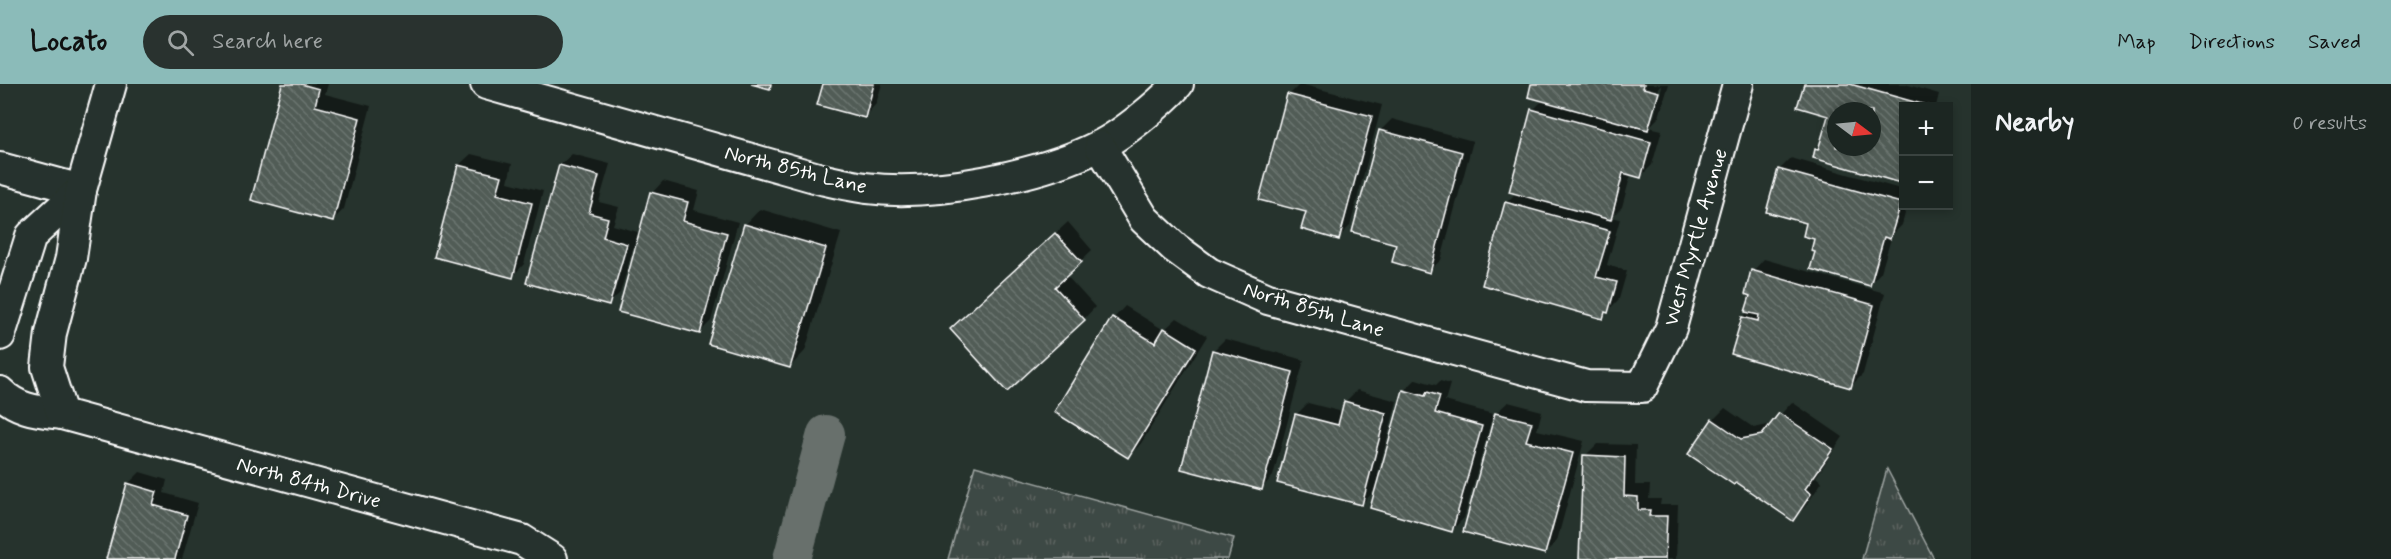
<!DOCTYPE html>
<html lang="en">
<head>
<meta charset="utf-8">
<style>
	body { margin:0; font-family:Mynerve,sans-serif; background:#29322f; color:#f1f3f6 }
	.controls { position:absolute; right:18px; top:18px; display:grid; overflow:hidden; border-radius:0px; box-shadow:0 3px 9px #0003 }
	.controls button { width:54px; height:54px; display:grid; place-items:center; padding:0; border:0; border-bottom:2px solid #3a4340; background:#1c2622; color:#f1f3f6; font:30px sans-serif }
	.compass { position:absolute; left:1827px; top:18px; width:54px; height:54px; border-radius:50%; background:#1c2622; box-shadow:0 3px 9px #0003; rotate:106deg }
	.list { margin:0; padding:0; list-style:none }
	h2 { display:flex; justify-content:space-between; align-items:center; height:78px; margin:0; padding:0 24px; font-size:26px }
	h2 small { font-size:20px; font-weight:400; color:#a0a5a5 }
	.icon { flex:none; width:33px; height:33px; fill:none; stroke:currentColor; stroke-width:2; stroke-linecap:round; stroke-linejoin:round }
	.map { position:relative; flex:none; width:1971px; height:475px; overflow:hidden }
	header { display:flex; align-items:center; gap:36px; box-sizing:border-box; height:84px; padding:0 30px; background:#8bbbb9; color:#111 }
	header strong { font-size:28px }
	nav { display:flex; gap:33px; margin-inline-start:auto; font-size:21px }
	.search { width:420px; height:54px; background:#29322f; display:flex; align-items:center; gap:15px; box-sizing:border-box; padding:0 21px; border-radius:33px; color:#a0a5a5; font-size:22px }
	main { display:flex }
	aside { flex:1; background:#1c2622 }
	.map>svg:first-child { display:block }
</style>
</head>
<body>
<header>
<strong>Locato</strong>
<div class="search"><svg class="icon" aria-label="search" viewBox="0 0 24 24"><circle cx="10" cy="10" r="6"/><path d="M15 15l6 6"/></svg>Search here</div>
<nav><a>Map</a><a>Directions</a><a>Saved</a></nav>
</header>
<main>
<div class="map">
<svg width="1971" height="475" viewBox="0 0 1971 475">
	<defs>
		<pattern id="grass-tufts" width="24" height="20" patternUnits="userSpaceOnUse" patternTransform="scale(1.5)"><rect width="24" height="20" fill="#3e4944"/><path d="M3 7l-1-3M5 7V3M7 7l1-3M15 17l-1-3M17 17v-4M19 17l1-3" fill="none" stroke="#5b6460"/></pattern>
		<pattern id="building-back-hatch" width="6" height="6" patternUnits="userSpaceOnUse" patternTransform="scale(1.5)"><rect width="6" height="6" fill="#515c57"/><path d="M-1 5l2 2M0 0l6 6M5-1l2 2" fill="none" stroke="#6b7470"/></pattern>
	</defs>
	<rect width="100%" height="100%" fill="#26332d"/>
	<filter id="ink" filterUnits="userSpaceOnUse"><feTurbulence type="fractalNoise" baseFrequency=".0167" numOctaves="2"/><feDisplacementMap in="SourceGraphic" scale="12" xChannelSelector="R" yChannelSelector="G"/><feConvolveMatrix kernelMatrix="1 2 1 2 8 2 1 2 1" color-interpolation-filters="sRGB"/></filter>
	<g filter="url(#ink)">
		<g fill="url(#grass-tufts)" stroke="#9ea4a2" stroke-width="1.5">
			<polygon points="975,382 1234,454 1228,475 948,475"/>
			<polygon points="1887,385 1934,475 1862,475"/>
		</g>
		<g fill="#0007" fill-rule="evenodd">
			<polygon points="283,0 328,0 325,10 371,22 344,125 333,136"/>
			<polygon points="824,0 882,0 876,20 865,32"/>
			<polygon points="1300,0 1382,21 1350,142 1338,154 1308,127 1289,11"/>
			<path d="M1533,0H1669L1659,33L1649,43L1662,46L1652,81L1641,92L1631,90L1622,123L1612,133L1620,135L1607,181L1627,187L1619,215L1602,233L1506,119L1516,109L1533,26L1543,16ZM1660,1L1662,2L1654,33H1650Z"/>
			<path d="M1806,0H1905L1939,10L1936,22H1904V98L1816,66L1821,62L1830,31ZM1836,27H1872V63H1836Z"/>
			<polygon points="1392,35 1473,57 1441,176 1429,187 1398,159 1380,47"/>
			<polygon points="471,70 512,80 508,98 543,107 524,180 513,192 459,81"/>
			<polygon points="572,70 610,80 599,118 619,123 613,141 638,148 620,209 608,220 560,81"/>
			<polygon points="1791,74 1904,106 1904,122 1907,122 1902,141 1892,151 1881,188 1870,200 1817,167 1816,154 1779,86"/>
			<polygon points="663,97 699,107 694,126 738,138 711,237 699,249 652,109"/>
			<polygon points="760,125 841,149 805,267 790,283 745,141"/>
			<polygon points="1068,138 1092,166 1066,191 1095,223 1084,235 963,234"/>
			<polygon points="1764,175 1885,209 1863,290 1851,302 1743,233 1749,227 1753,187"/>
			<polygon points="1125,222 1164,246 1177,234 1207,252 1140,361 1128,372 1056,327 1114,234"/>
			<polygon points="1225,255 1304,276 1273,392 1262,404 1213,267"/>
			<polygon points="1416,295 1436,301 1440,297 1450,300 1445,317 1493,330 1464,434 1452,446 1377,404 1362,420 1296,331 1308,319 1343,328 1345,318 1357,306 1397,317 1378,389 1381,390 1404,307"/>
			<polygon points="1508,318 1542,327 1537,346 1584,357 1557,457 1545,469 1496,329"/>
			<polygon points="1792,318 1843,353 1816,393 1822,398 1805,423 1793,435 1713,336 1725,324 1754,344 1772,340"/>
			<polygon points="1597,360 1636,361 1635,401 1650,401 1649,415 1661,415 1660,421 1678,421 1676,475 1581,475 1585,372"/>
			<polygon points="140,388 167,396 164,409 198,419 182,475 107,475 128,400"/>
		</g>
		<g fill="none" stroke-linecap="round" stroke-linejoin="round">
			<polyline stroke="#67706c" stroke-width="38" points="792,475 826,350"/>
		</g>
		<g fill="url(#building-back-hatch)" stroke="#fff" stroke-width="1.5" fill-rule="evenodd">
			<polygon points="282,0 301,0 319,5 315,22 360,34 333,138 251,116"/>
			<polygon points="751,0 771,0 770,5"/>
			<polygon points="823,0 874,0 865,34 817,21"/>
			<polygon points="1531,0 1644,0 1643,4 1659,8 1648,46 1528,13"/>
			<path d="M1804,0H1850L1929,22H1904V100L1813,74L1815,65L1818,66L1828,32L1797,23ZM1836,27H1872V63H1836Z"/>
			<polygon points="1287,10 1372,32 1339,156 1301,145 1306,128 1259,116"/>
			<polygon points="1531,25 1651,58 1641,94 1623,89 1611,136 1509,108"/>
			<polygon points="1379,46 1462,68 1430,189 1392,178 1396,160 1352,148"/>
			<polygon points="458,81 502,92 497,110 532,119 513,194 434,173"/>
			<polygon points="559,81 599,92 589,129 608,134 603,153 627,160 609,222 526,199"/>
			<polygon points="1778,85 1901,119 1890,155 1884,153 1870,202 1810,185 1815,168 1811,167 1814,155 1803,152 1806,139 1766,128"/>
			<polygon points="650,108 688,118 683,137 727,149 700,250 618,228"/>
			<polygon points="1505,118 1610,147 1596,193 1617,198 1608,229 1605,228 1603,235 1482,201"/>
			<polygon points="744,140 826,164 790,284 708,260"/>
			<polygon points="1055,149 1082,178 1055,203 1085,236 1007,308 950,245"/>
			<polygon points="1751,186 1874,221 1851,304 1731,270 1742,233 1758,237 1759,231 1745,228 1750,212 1745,210"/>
			<polygon points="1112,233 1155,259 1164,244 1196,264 1128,374 1054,328"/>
			<polygon points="1212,266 1293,288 1262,406 1181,385"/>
			<polygon points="1403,306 1425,312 1427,308 1440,312 1435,329 1482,342 1452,448 1370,424"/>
			<polygon points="1344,317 1386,329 1362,421 1277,399 1295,330 1338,341"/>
			<polygon points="1495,329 1532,338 1526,357 1573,369 1545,470 1463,448"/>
			<polygon points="1779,329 1833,365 1805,405 1811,410 1793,437 1736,398 1734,401 1688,370 1712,335 1741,355 1762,351"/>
			<polygon points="1583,371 1625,373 1624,412 1638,413 1638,426 1650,426 1649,432 1667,432 1665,475 1579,475"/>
			<polygon points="127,399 157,408 153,421 187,431 175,475 106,475"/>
		</g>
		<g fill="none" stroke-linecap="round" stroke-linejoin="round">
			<g stroke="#fff" stroke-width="34">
				<g id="minor">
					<path d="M486,0L825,96C838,99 852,102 866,104C932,113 1039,92 1099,62C1122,51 1161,19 1178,0"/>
					<polyline points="1100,62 1144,135 1175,164 1209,189 1268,215 1586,302 1642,303 1671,244 1738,0"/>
					<polyline points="0,84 81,106"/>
					<polyline points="0,251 31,152 81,106"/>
					<path d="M0,308C18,326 37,327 62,330L522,456L552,475"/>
					<polyline points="62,330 47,283 51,249 71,174 81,106 111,0"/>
				</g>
			</g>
			<use href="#minor" stroke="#26332d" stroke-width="30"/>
		</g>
	</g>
	<g text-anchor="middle" stroke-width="5" stroke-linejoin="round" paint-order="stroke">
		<g font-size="21" fill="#fff" stroke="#26332d">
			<text transform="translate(796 85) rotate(14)" y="7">North 85th Lane</text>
			<text transform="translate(1695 153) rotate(-74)" y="7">West Myrtle Avenue</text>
			<text transform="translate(1314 225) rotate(17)" y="7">North 85th Lane</text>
			<text transform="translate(309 398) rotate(15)" y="7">North 84th Drive</text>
		</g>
	</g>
</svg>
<div class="controls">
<button>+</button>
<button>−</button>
</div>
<svg class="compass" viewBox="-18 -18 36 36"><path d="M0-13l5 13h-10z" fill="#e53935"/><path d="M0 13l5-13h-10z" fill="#a0a5a5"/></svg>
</div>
<aside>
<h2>Nearby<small>0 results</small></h2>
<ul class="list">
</ul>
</aside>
</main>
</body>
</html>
